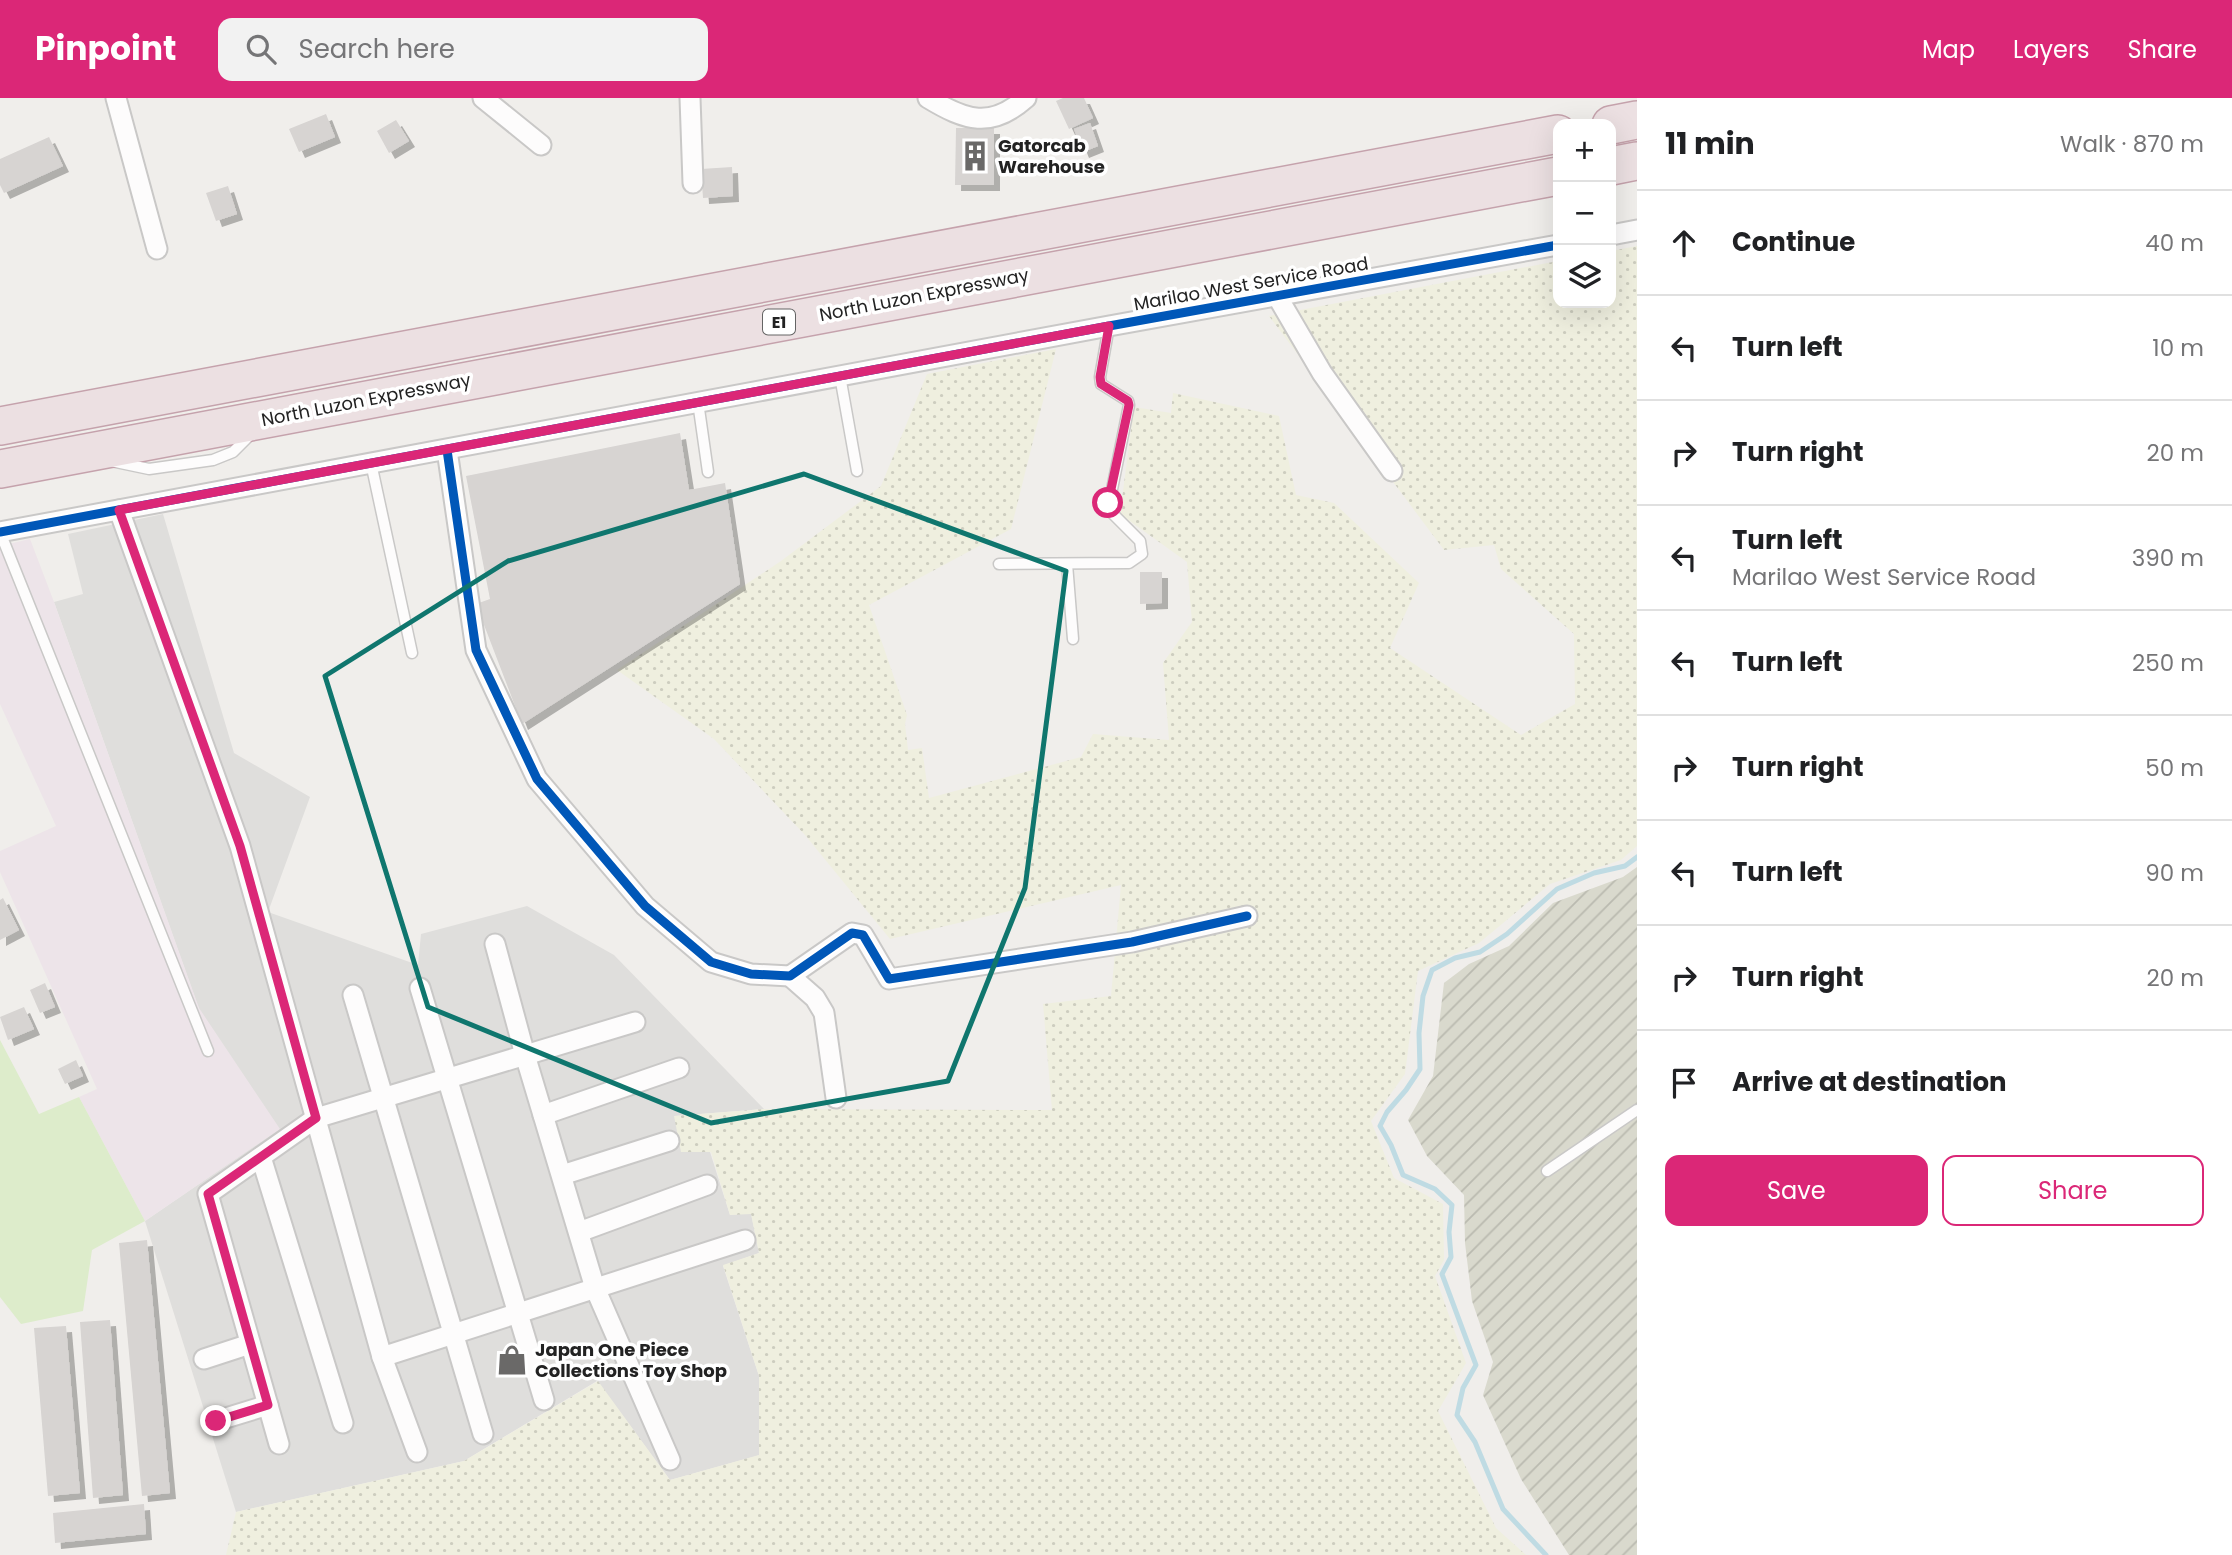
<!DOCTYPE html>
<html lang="en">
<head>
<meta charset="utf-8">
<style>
	body { margin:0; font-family:Poppins,sans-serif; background:#f2f2f2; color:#202124 }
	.controls { position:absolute; right:21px; top:21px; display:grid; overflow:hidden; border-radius:14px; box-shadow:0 7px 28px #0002 }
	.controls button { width:63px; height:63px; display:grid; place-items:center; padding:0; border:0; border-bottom:2px solid #e0e0e0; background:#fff; color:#202124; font:35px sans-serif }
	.stop { position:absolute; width:21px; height:21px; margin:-16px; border:5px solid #db2777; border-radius:50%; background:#fff }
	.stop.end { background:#db2777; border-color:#fff; box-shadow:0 2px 7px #0008 }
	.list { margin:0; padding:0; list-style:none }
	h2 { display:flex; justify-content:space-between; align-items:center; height:91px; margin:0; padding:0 28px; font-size:30px }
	h2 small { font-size:23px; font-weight:400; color:#757577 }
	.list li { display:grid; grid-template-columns:46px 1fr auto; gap:21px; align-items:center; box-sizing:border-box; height:105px; padding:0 28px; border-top:2px solid #e0e0e0 }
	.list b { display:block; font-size:26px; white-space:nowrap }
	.list p { margin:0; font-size:23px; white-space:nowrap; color:#757577 }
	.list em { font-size:23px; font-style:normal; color:#757577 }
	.actions { display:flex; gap:14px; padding:21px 28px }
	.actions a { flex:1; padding:16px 0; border:2px solid #db2777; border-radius:14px; text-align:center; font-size:24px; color:#db2777 }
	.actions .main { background:#db2777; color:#fff }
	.icon { flex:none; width:38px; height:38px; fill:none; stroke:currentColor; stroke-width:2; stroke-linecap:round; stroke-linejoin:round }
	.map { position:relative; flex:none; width:1637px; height:1457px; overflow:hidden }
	header { display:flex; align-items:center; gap:42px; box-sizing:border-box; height:98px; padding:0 35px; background:#db2777; color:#fff }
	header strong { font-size:33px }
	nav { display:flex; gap:38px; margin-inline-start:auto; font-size:24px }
	.search { width:490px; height:63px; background:#f2f2f2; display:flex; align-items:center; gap:18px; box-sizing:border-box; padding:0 24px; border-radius:14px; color:#757577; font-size:26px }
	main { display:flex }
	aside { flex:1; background:#fff }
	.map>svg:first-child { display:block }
</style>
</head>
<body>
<header>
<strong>Pinpoint</strong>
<div class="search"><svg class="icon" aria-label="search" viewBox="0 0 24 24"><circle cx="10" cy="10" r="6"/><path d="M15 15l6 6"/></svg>Search here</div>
<nav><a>Map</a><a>Layers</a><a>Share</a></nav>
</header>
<main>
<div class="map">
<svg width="1637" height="1457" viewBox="0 0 1637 1457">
	<defs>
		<pattern id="construction-furrows" width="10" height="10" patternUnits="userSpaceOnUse" patternTransform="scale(1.75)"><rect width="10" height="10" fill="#d9d9cd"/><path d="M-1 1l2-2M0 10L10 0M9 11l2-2" fill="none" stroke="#babab0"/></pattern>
		<pattern id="farmland-dots" width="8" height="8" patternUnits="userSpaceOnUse" patternTransform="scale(1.75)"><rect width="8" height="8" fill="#efefdf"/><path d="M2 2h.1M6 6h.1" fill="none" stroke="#cdcdbf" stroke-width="1.8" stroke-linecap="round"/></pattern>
		<filter id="shadow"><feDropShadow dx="6" dy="6" stdDeviation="0" flood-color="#0004"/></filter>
	</defs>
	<rect width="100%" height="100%" fill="#f0eeeb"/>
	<polygon fill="#dfdedc" points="163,416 234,655 310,699 268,814 418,867 421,836 527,808 614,857 764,1011 675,1018 710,1054 730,1117 751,1115 759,1155 723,1168 759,1278 760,1357 670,1382 597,1283 464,1363 236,1414 145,1123 279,1031 199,911 54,504 83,496 68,436"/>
	<polygon fill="#ede4e9" points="30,441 54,504 199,910 280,1031 145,1123 79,999 97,991 0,774 0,753 56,728 0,606 0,448"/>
	<polygon fill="url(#construction-furrows)" points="1637,769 1637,1457 1569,1457 1521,1381 1483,1297 1493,1264 1472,1203 1465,1145 1464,1097 1427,1058 1408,1022 1433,978 1444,885 1469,866 1509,848 1553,805 1623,779"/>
	<polygon fill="url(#farmland-dots)" points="1637,148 1637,748 1621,762 1550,786 1479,845 1418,873 1405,976 1371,1023 1394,1080 1443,1106 1444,1162 1435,1178 1466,1265 1438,1313 1496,1430 1526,1457 226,1457 236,1414 464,1363 598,1283 670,1382 759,1357 759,1278 723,1167 759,1155 751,1116 730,1117 711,1054 681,1054 674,1018 764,1011 1052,1012 1043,906 1111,898 1121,787 890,841 805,737 714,641 617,572 781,463 881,388 927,276 1056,251 1011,431 869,507 907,617 905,626 908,652 922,650 929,700 1081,659 1093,636 1169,642 1163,565 1192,524 1187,464 1120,416 1134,309 1171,315 1173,295 1279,318 1296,397 1334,405 1419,485 1390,550 1521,637 1575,606 1574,536 1501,471 1494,447 1444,452 1269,218 1558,163 1558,205 1611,205 1611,153"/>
	<polygon fill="#ddeccb" points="0,942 39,1016 79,999 145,1123 92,1152 83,1213 21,1226 0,1199"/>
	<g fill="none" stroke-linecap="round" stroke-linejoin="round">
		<polyline stroke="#bfdbe3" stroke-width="5" points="1546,1457 1503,1411 1475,1344 1457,1317 1463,1290 1476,1267 1442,1176 1451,1159 1449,1134 1452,1107 1435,1091 1403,1077 1391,1047 1380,1028 1387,1014 1406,992 1420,971 1419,935 1423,898 1432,872 1455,860 1480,854 1507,836 1557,791 1594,775 1625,768 1637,759"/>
	</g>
	<g fill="#d7d4d2" filter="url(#shadow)">
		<polygon points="1063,0 1084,0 1093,20 1069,31 1056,3"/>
		<polygon points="326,16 335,39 299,54 289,31"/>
		<polygon points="396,22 409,43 389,55 377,33"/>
		<polygon points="1090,25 1098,48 1083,54 1074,31"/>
		<polygon points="956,30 994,30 994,87 955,87"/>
		<polygon points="49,39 63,68 4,95 0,87 0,61"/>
		<polygon points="732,69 733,98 703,100 701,71"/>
		<polygon points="228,88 237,116 216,123 206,95"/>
		<polygon points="680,335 689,392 725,385 740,486 522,626 476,506 490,501 466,378"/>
		<polygon points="1140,474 1162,474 1162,505 1140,506"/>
		<polygon points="3,800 19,832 0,842 0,802"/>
		<polygon points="45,885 55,909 40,915 30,892"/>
		<polygon points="24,909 34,931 8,942 0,919"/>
		<polygon points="76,962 83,978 65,986 58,971"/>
		<polygon points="147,1142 170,1395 142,1398 119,1145"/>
		<polygon points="110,1222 123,1397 93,1400 80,1224"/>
		<polygon points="66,1228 80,1395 48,1398 34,1230"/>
		<polygon points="144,1406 146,1436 55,1445 53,1415"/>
	</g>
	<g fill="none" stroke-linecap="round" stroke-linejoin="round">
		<g stroke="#c9c8c7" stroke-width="13">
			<g id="service">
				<polyline points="840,278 857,373"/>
				<polyline points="698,304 708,374"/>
				<polyline points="111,363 149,371 213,362 233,354 250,337"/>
				<polyline points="371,365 412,555"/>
				<polyline points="0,434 208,953"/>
				<polyline points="999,466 1129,465 1142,456 1140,443 1108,411 1129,307 1128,303 1101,286 1100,279 1109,228"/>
				<polyline points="1067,466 1073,541"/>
				<polyline points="1547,1073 1637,1012"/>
			</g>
		</g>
		<g stroke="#c9c8c7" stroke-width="23">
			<g id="minor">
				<polyline points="116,0 157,151"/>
				<polyline points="483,0 541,47"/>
				<polyline points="690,0 693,85"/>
				<path d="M928,0C966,23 991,31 1026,0"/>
				<polyline points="1611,137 1637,132"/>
				<polyline points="1277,198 1322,275 1392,373"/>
				<polyline points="447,352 476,552 537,681 645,808 711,864 751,876 790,878 852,835 863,837 889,881 1132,844 1247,818"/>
				<polyline points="119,412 240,748 382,1259 417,1354"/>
				<polyline points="0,434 1109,228 1558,147"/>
				<polyline points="495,846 525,957 595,1190 670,1362"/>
				<polyline points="790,878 815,900 824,915 836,1000"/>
				<polyline points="420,890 544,1302"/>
				<polyline points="353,897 483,1336"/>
				<polyline points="543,1017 679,970"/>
				<polyline points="261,1059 343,1325"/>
				<polyline points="562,1077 669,1043"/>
				<polyline points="579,1134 707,1087"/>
				<polyline points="382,1259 745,1142"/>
				<polyline points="204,1261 250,1246"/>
				<polyline points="216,1323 268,1307"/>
				<polyline points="279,1346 208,1096 316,1020 635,924"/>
			</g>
		</g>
		<g stroke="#c5a2ac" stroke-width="40">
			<g id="motorway">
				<polyline points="1611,27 1637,22"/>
				<polyline points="1611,68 1637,63"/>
				<polyline points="0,328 1558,36"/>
				<polyline points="0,371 1558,78"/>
			</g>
		</g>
		<use href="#service" stroke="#fdfcfc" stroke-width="10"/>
		<use href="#minor" stroke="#fdfcfc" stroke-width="19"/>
		<use href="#motorway" stroke="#ece0e2" stroke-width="37"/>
		<g stroke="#fff" stroke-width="13">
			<g id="cycleway">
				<polyline points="447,352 476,552 537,681 645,808 711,864 751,876 790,878 852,835 863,837 889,881 1132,844 1247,818"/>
				<polyline points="0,434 1109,228 1558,147"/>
			</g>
		</g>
		<use href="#cycleway" stroke="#0057b8" stroke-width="9"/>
	</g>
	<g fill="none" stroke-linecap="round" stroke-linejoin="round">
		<polyline stroke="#db2777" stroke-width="9" points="216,1323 268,1307 208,1096 316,1020 240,748 119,412 1109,228 1100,279 1101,286 1128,303 1129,307 1108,405"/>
	</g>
	<path fill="none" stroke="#0f766e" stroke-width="5" stroke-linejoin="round" d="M804,376L1066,473L1025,790L948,983L711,1025L428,909L325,578L508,463Z"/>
	<defs>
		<g id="building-bare" transform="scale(2.415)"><path d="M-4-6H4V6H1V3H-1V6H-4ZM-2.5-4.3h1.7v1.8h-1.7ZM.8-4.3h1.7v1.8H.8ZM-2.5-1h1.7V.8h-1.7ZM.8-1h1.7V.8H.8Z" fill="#6a6968" stroke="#fff" stroke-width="2.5" paint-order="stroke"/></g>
		<g id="shop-bare" transform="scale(2.415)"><path d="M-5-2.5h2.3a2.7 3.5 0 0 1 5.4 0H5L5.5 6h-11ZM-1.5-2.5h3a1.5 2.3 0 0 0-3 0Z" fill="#6a6968" stroke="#fff" stroke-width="2.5" paint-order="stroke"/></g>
	</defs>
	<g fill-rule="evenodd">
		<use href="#building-bare" x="975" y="58"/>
		<use href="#shop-bare" x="512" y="1262"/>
	</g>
	<g text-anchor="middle" stroke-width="7" stroke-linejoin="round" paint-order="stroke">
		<rect fill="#fff" stroke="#646464" stroke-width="2" x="763" y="211.5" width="32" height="25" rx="5"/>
		<g font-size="16" font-weight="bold" fill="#222">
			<text x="779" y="230">E1</text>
		</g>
		<g font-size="18" font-weight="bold" fill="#222" stroke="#fff" text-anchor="start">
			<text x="998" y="54">Gatorcab<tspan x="998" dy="21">Warehouse</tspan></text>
			<text x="535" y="1258">Japan One Piece<tspan x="535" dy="21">Collections Toy Shop</tspan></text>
		</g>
		<g font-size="18" fill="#222" stroke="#fff">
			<text transform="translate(1251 186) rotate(-10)" y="6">Marilao West Service Road</text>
			<text transform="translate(924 197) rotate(-11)" y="6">North Luzon Expressway</text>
			<text transform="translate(366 302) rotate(-11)" y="6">North Luzon Expressway</text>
		</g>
	</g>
</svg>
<div class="controls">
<button>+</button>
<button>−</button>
<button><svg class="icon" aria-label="layers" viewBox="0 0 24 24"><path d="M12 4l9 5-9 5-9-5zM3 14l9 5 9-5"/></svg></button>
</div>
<div class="stop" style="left:1108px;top:405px"></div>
<div class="stop end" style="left:216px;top:1323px"></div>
</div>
<aside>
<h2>11 min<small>Walk · 870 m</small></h2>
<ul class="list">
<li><svg class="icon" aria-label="ahead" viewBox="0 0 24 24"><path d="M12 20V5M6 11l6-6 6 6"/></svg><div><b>Continue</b></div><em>40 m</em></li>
<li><svg class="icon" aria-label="left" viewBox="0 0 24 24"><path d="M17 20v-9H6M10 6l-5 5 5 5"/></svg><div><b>Turn left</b></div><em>10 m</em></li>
<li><svg class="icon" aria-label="right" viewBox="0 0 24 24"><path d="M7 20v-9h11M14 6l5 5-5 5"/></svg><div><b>Turn right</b></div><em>20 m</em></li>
<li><svg class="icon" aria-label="left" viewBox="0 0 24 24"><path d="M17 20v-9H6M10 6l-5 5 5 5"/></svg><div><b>Turn left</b><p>Marilao West Service Road</p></div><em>390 m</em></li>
<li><svg class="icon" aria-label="left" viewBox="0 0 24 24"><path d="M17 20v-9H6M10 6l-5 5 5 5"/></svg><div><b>Turn left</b></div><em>250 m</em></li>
<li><svg class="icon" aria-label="right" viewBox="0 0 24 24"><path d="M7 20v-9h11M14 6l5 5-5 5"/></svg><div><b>Turn right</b></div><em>50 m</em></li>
<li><svg class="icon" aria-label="left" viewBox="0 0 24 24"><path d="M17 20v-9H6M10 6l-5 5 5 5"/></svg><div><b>Turn left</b></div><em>90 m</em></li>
<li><svg class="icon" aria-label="right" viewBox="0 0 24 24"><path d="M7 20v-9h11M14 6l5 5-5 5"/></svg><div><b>Turn right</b></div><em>20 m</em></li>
<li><svg class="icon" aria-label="arrive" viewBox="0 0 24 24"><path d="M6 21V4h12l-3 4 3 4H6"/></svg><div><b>Arrive at destination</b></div></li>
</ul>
<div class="actions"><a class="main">Save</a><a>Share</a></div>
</aside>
</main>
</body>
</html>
